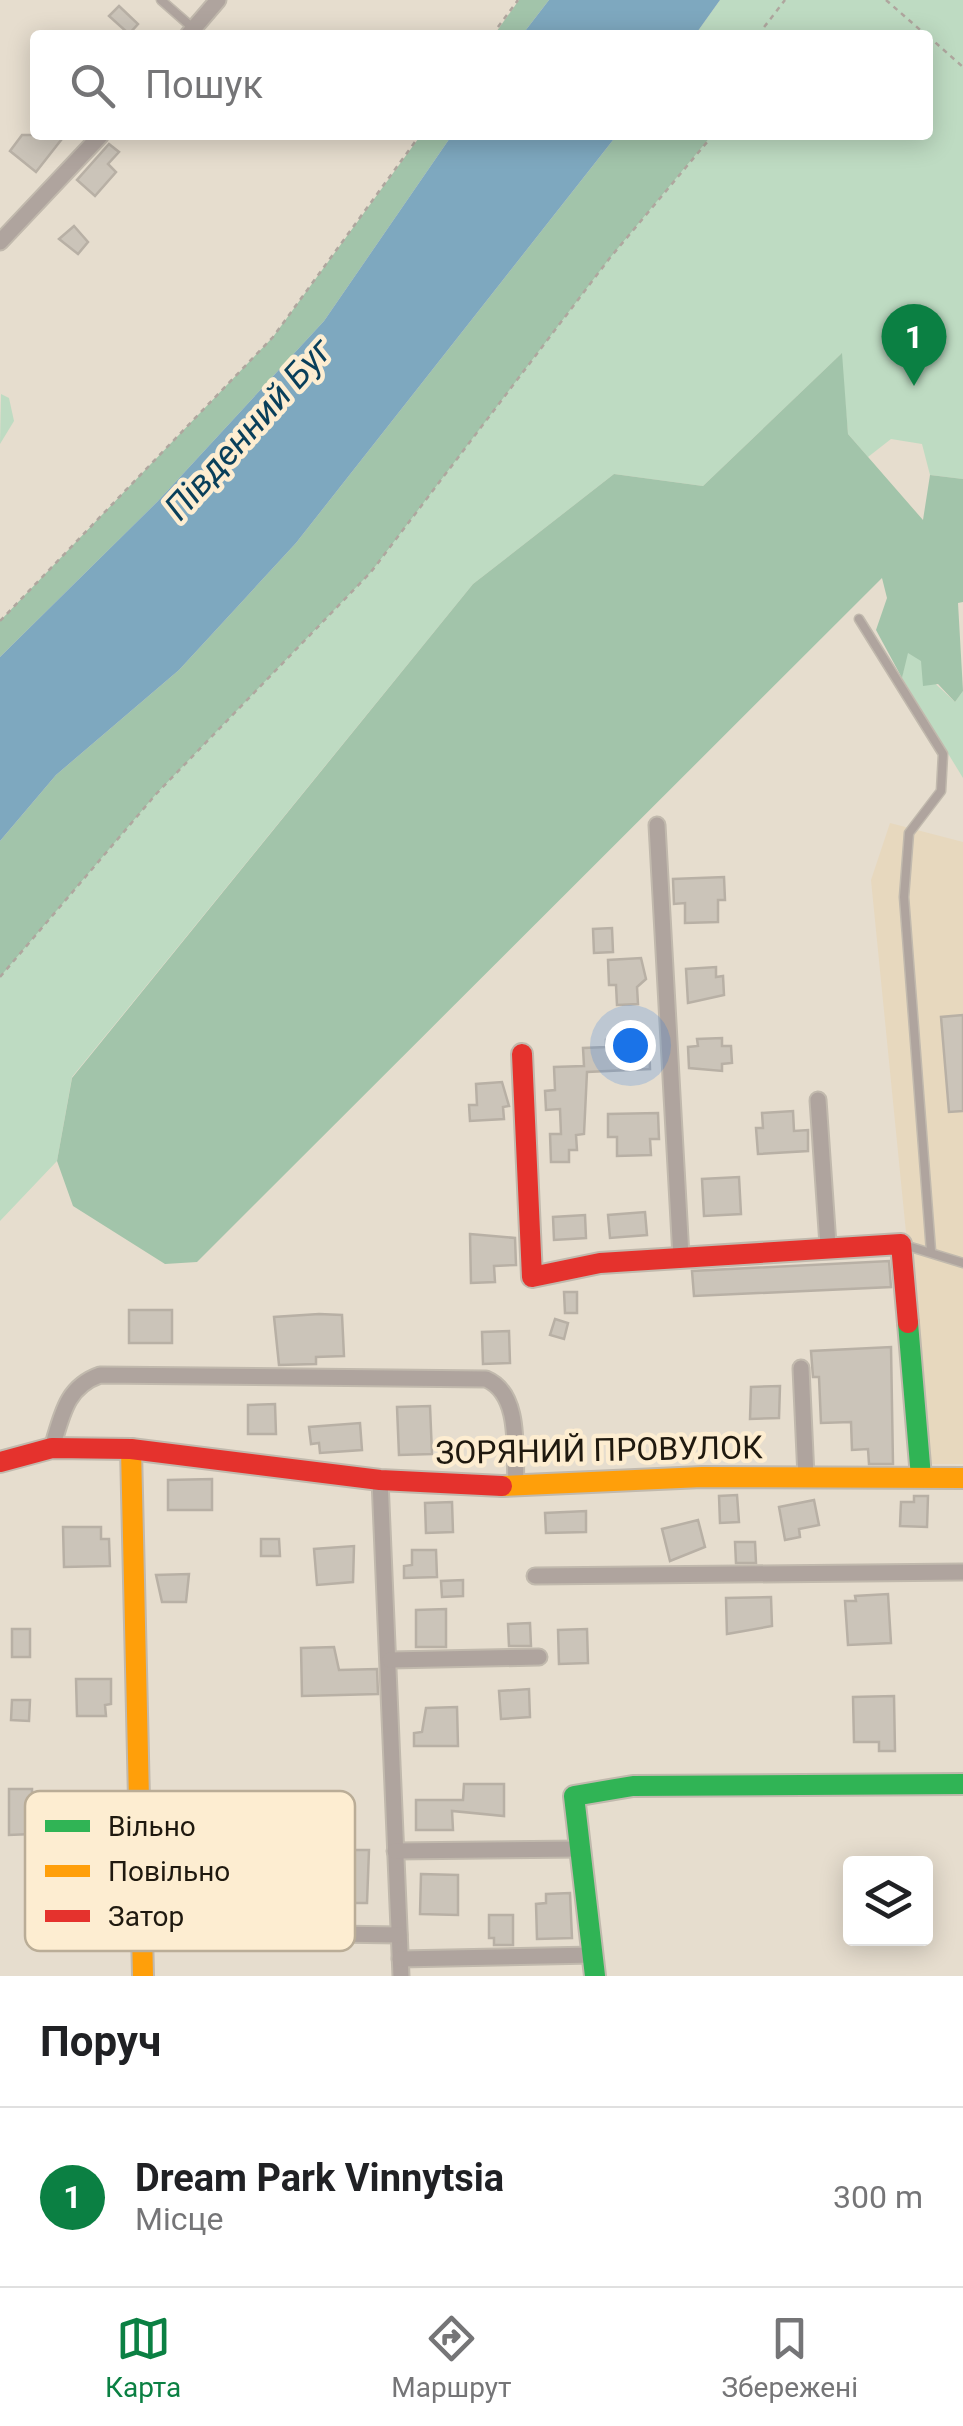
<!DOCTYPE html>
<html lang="uk">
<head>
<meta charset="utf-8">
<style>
	body { margin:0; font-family:Roboto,sans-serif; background:#f2f2f2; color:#202124 }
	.controls { position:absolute; right:30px; bottom:30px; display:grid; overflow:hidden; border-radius:10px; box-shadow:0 5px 25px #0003 }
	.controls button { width:90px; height:90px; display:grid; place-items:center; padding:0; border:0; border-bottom:2px solid #e0e0e0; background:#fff; color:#202124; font:50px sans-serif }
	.you { position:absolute; left:630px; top:1045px; width:35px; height:35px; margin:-25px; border:8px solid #fff; border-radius:50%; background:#1a73e8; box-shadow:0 0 0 15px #1a73e833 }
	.badge { display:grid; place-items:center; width:65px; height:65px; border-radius:50%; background:#0b8043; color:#fff; font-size:32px; font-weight:700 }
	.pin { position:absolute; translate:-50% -82px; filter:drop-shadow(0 2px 5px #0008) }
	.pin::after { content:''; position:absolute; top:52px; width:35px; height:30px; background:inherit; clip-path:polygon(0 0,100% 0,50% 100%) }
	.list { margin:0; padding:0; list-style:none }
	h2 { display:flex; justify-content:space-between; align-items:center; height:130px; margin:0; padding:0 40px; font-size:42px }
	h2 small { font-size:32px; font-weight:400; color:#757577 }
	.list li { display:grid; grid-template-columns:65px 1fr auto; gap:30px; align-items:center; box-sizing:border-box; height:180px; padding:0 40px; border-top:2px solid #e0e0e0 }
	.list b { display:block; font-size:38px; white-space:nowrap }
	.list p { margin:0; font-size:32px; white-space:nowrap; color:#757577 }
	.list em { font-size:32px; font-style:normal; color:#757577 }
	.icon { flex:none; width:55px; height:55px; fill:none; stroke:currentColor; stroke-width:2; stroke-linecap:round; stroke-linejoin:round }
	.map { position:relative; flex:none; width:963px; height:1976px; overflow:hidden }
	.search { position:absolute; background:#fff; box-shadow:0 5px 25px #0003; left:30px; right:30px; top:30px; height:110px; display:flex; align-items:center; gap:25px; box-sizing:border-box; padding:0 35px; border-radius:10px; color:#757577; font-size:38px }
	.sheet { height:310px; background:#fff }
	nav { display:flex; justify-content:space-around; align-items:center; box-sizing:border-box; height:140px; border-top:2px solid #e0e0e0; background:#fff; font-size:28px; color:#757577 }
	nav a { display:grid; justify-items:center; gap:5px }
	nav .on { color:#0b8043 }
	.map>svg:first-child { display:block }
</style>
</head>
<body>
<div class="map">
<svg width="963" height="1976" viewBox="0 0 963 1976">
	<rect width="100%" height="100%" fill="#e6ddce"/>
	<polygon fill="#e7d8be" points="890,823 963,842 963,1464 929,1464 871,880"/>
	<g fill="#bedbc2">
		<polygon points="720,0 963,0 963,479 930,475 922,444 891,439 868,457 848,434 841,354 703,486 614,474 473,584 72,1077 57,1161 0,1221 0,977 157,793 371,572 609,259 712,135 928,135 928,35 695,35"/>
		<polygon points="1,394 9,398 14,421 0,444"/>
		<polygon points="907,652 921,660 925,674 955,702 963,691 963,778 902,678"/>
	</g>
	<g fill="#a2c4aa">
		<polygon points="519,0 549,0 522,35 494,35"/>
		<polygon points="421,135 452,135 324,321 157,502 0,657 0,621 273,337"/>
		<polygon points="617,135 712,135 609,259 371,572 157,793 0,977 0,841 56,775 179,670 296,543"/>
		<polygon points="842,353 848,434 923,520 930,475 963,479 963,602 958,603 963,691 955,702 938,684 923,686 921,661 908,653 902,678 876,630 887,598 882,578 197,1262 165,1264 73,1206 57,1161 72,1078 473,584 614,474 703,486"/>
	</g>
	<g fill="#7ea8bf">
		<polygon points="549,0 720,0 695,35 522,35"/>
		<polygon points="452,135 617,135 296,543 179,670 56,775 0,841 0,657 157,502 324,321"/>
	</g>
	<g fill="#cbc4b9" stroke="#b8b0a5" stroke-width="2.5">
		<polygon points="119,6 138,24 129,34 109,16"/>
		<polygon points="22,135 65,135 36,172 10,151"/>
		<polygon points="109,144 119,152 108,164 116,172 95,196 77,180"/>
		<polygon points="74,226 88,242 78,254 59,239"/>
		<polygon points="724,877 725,900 718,900 718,922 685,923 685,903 674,904 673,879"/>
		<polygon points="612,928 613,952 594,953 593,929"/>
		<polygon points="641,958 646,979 637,987 638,1004 617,1005 616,985 609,985 608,960"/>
		<polygon points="716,967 716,977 723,976 724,995 688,1003 686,969"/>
		<polygon points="963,1015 963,1111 949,1112 941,1017"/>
		<polygon points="649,1038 650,1069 587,1072 584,1134 576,1135 577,1150 569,1150 569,1162 551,1162 550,1134 561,1134 560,1109 546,1110 545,1091 555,1090 554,1067 584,1066 583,1048 606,1047 606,1040"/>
		<polygon points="722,1038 722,1046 731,1046 732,1063 722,1064 722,1071 689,1068 688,1047 698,1046 697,1039"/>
		<polygon points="502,1082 509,1106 503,1107 504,1119 470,1121 469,1105 477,1105 476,1084"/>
		<polygon points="793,1111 794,1131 808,1130 808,1151 758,1154 756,1128 763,1128 762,1113"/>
		<polygon points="658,1113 659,1139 650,1139 651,1155 617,1156 617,1137 608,1137 608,1114"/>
		<polygon points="739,1177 741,1214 704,1216 702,1179"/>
		<polygon points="645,1212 647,1235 610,1238 608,1215"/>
		<polygon points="585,1215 586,1238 554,1240 553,1217"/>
		<polygon points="470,1234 515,1238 516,1265 494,1266 495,1282 471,1283"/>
		<polygon points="889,1261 891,1287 694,1296 692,1271"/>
		<polygon points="564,1292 577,1292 577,1313 565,1313"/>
		<rect x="129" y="1310" width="43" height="33"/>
		<polygon points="319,1314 342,1315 344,1356 316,1357 316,1364 279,1365 274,1317"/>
		<polygon points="555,1319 568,1323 564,1339 550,1335"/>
		<polygon points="509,1331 510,1363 483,1364 482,1332"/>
		<polygon points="891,1347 893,1464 869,1464 868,1449 852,1450 851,1422 821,1423 819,1377 813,1377 811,1351"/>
		<polygon points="780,1386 779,1418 750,1419 751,1387"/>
		<polygon points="275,1404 276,1434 248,1434 248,1405"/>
		<polygon points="430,1406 432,1454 399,1455 397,1407"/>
		<polygon points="360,1423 362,1450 320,1453 319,1443 311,1444 309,1427"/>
		<polygon points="212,1479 212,1510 168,1510 168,1480"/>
		<polygon points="737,1495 739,1522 720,1523 719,1496"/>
		<polygon points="914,1496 928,1496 927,1527 900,1526 901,1502 914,1502"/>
		<polygon points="814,1500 819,1525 799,1529 800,1537 785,1540 779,1507"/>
		<polygon points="452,1502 453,1532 426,1533 425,1503"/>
		<polygon points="586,1511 586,1532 546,1533 545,1513"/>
		<polygon points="698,1520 705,1547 670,1561 662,1529"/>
		<polygon points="63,1527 101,1527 101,1539 109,1539 110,1566 64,1567"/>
		<polygon points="261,1539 279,1539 280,1556 261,1556"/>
		<polygon points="735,1542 755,1542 756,1563 736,1563"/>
		<polygon points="354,1546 353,1582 317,1585 314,1549"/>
		<polygon points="412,1550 436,1550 437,1577 404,1578 404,1566 412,1565"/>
		<polygon points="189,1574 186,1602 162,1602 156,1575"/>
		<polygon points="463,1580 463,1596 442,1597 441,1581"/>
		<polygon points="888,1594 891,1643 848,1645 845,1601 856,1601 855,1596"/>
		<polygon points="771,1597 772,1626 727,1634 726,1598"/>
		<polygon points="446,1609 446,1647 416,1647 416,1610"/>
		<polygon points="530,1623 531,1646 509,1646 508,1624"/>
		<rect x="12" y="1629" width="18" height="28"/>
		<polygon points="587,1629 588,1663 559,1664 558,1630"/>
		<polygon points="334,1647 339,1670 377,1669 378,1694 302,1696 301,1648"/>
		<polygon points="76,1679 111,1679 111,1704 105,1705 106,1716 77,1716"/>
		<polygon points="529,1689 530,1717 501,1719 499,1691"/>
		<polygon points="894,1696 895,1751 879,1751 879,1742 854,1742 853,1697"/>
		<polygon points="12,1700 30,1700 29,1721 11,1720"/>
		<polygon points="457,1707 458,1746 414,1746 414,1733 422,1732 426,1708"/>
		<polygon points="464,1784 504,1784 504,1816 452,1811 453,1830 416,1830 416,1800 463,1800"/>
		<polygon points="9,1789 32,1789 32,1834 9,1835"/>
		<polygon points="354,1843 354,1850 369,1850 367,1903 342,1903 341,1867 330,1868 330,1844"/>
		<polygon points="421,1874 458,1875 458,1915 420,1914"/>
		<polygon points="570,1893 572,1938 537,1939 536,1904 546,1903 546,1894"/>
		<polygon points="489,1915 513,1915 513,1945 494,1945 494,1938 489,1938"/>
	</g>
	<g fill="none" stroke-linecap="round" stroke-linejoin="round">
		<g stroke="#c1b9ad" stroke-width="11">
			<g id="lane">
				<polyline points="161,0 194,29"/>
				<polyline points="859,619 943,754 941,791 909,833 904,897 931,1251"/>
				<polyline points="901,1244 963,1263"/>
			</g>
		</g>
		<g stroke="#c1b9ad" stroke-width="19">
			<g id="street">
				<polyline points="188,35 218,0"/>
				<polyline points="0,242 101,135"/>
				<polyline points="657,825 681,1257"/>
				<polyline points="818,1100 828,1245"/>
				<polyline points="801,1368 806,1477"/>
				<path d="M52,1448C62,1415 66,1387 100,1375L486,1379C522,1394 514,1452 516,1487"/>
				<polyline points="380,1480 401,1976"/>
				<polyline points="535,1576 963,1572"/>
				<polyline points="390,1660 539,1657"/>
				<polyline points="395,1851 580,1849"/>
				<polyline points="142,1931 399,1935"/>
				<polyline points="400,1959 593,1955"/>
			</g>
		</g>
		<g stroke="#c1b9ad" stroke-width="24">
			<g id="fast">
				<polyline points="908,1323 921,1477"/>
				<polyline points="595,1976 574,1796 633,1786 963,1784"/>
			</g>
		</g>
		<g stroke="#c1b9ad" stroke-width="24">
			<g id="slow">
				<polyline points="131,1449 143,1976"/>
				<polyline points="502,1486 702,1477 963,1478"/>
			</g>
		</g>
		<g stroke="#c1b9ad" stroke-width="24">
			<g id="jam">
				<polyline points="522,1054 532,1277 600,1263 901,1244 908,1323"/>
				<polyline points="0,1462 52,1448 131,1449 380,1480 502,1486"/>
			</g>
		</g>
		<g stroke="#afa69e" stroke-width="2.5" stroke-dasharray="5 5" stroke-linecap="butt">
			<polyline points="886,0 926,35"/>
			<polyline points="492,35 518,0"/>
			<polyline points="758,35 785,0"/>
			<polyline points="928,36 963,67"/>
			<polyline points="0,621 273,337 420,135"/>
			<polyline points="0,977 157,793 371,572 609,259 713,135"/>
		</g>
		<use href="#lane" stroke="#afa49e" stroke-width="8"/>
		<use href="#street" stroke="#afa49e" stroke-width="15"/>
		<use href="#fast" stroke="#30b455" stroke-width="20"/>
		<use href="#slow" stroke="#ff9f0a" stroke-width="20"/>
		<use href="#jam" stroke="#e5322d" stroke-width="20"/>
	</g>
	<g text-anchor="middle" stroke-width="9" stroke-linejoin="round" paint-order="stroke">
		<g font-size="32" fill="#1f190f" stroke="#fdedd1">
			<text transform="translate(599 1450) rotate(-1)" y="11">ЗОРЯНИЙ ПРОВУЛОК</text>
		</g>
		<g font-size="35" font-style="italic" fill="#093f5a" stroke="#fdedd1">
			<text transform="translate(248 429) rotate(-48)" y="12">Південний Буг</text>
		</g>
	</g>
	<rect x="25" y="1791" width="330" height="160" rx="15" fill="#fdedd1" stroke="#baad97" stroke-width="2.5"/>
	<rect x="45" y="1820" width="45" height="12" fill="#30b455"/>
	<rect x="45" y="1865" width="45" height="12" fill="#ff9f0a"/>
	<rect x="45" y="1910" width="45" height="12" fill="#e5322d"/>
	<g font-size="28" fill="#1f190f">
		<text x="108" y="1836">Вільно</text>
		<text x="108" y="1881">Повільно</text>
		<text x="108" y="1926">Затор</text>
	</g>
</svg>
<div class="controls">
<button><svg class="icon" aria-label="layers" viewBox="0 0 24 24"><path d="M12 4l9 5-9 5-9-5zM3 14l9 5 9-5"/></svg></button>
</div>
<div class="you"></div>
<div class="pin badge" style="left:914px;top:386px">1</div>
<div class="search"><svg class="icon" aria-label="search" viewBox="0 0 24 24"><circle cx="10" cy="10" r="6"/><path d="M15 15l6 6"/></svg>Пошук</div>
</div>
<section class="sheet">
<h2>Поруч<small></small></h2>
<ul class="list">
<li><span class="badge">1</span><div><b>Dream Park Vinnytsia</b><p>Місце</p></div><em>300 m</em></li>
</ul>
</section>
<nav>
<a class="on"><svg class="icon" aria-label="map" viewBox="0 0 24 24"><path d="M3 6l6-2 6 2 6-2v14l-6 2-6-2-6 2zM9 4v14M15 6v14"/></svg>Карта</a>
<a><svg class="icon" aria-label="directions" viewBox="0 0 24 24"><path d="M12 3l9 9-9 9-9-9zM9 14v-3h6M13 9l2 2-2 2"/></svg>Маршрут</a>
<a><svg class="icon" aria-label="saved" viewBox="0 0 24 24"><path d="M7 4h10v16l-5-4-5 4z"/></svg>Збережені</a>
</nav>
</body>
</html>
